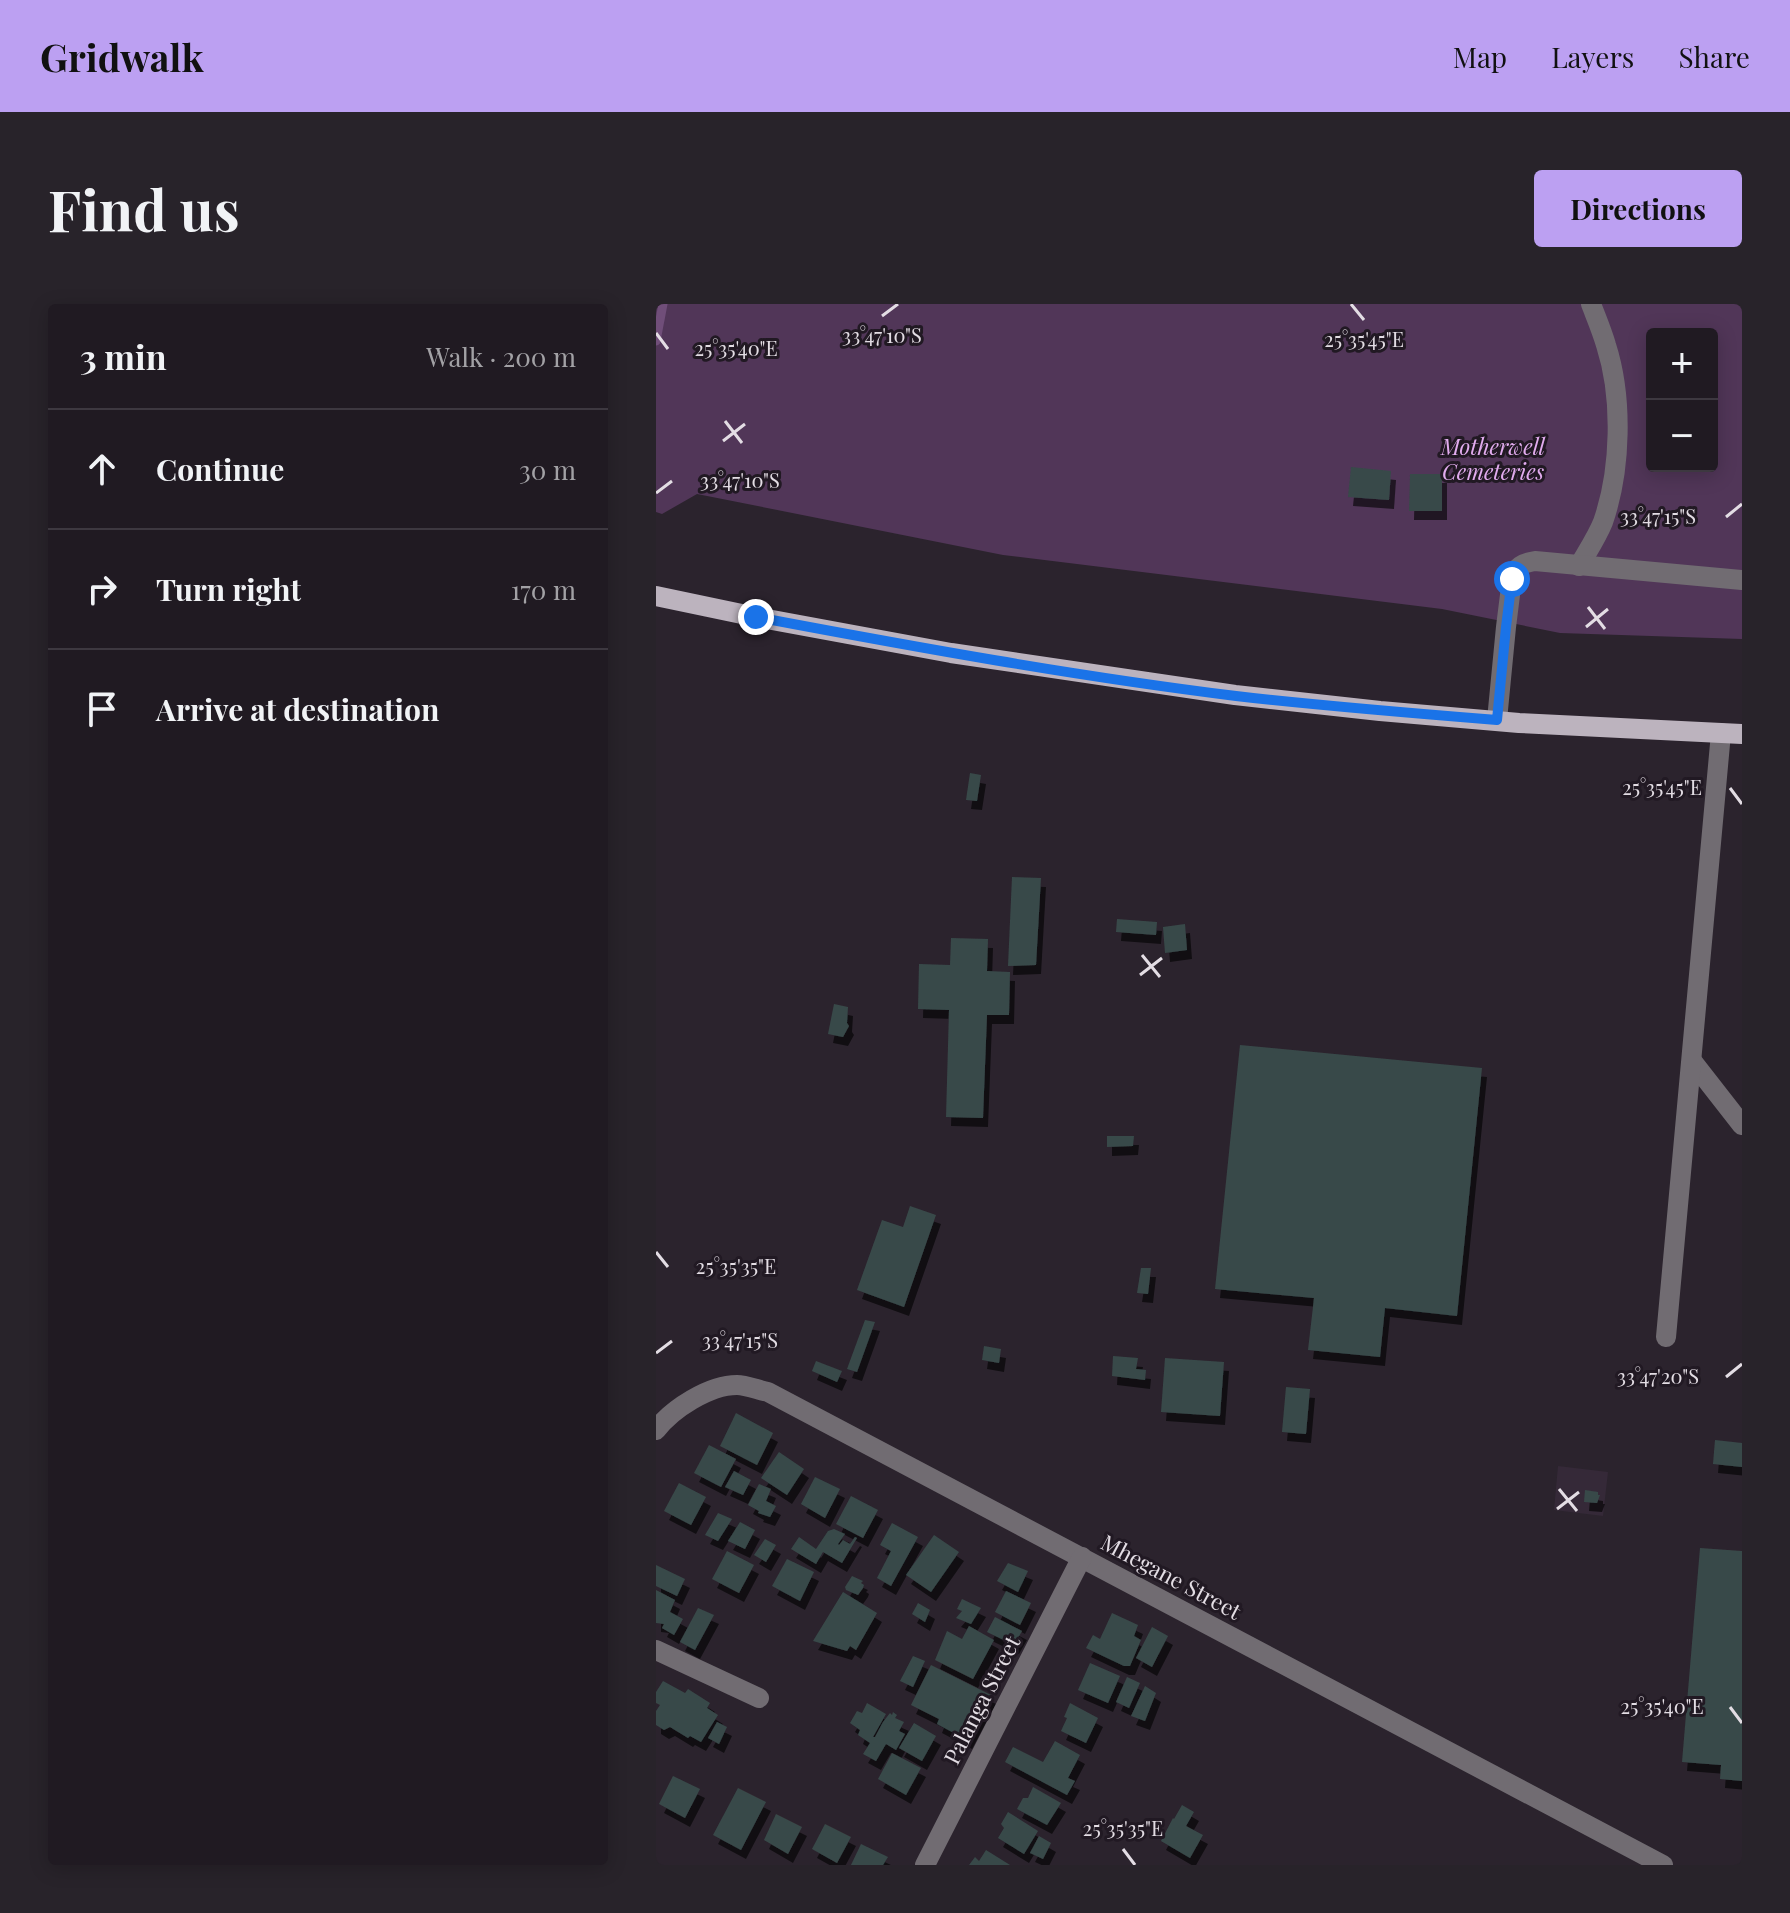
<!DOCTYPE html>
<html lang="en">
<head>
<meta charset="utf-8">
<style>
	body { margin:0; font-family:"Playfair Display",serif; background:#28232a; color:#f1f3f6 }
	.controls { position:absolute; right:24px; top:24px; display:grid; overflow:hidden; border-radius:8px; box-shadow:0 4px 20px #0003 }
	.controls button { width:72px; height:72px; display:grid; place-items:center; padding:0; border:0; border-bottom:2px solid #3d3840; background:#201a22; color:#f1f3f6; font:40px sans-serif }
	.stop { position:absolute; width:24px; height:24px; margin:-18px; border:6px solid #1a73e8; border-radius:50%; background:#fff }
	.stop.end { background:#1a73e8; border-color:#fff; box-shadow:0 2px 8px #0008 }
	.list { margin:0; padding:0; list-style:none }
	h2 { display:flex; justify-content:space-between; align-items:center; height:104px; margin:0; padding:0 32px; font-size:34px }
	h2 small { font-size:26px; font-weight:400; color:#a2a1a5 }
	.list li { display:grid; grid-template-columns:52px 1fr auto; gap:24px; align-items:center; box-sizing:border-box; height:120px; padding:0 32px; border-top:2px solid #3d3840 }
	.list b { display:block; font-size:30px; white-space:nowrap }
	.list em { font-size:26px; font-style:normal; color:#a2a1a5 }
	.icon { flex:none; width:44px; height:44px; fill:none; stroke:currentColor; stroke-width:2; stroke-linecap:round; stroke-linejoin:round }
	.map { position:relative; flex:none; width:1086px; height:1561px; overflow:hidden; border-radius:8px }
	header { display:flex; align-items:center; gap:48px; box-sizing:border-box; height:112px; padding:0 40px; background:#bca0f2; color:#111 }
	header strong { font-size:38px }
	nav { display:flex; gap:44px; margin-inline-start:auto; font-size:28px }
	.intro { display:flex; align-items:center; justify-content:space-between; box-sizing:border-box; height:192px; padding:0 48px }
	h1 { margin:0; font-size:56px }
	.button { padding:20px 36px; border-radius:8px; background:#bca0f2; color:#111; font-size:28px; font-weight:700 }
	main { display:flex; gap:48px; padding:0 48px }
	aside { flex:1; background:#201a22; border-radius:8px; box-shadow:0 4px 20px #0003 }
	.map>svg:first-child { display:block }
</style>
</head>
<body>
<header>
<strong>Gridwalk</strong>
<nav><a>Map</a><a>Layers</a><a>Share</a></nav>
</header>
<div class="intro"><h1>Find us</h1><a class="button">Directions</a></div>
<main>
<aside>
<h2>3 min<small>Walk · 200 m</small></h2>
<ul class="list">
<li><svg class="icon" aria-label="ahead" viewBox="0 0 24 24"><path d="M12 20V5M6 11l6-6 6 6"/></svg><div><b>Continue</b></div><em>30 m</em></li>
<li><svg class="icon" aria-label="right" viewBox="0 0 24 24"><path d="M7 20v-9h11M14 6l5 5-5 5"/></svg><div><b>Turn right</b></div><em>170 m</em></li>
<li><svg class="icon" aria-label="arrive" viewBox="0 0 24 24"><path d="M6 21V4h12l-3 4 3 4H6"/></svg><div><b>Arrive at destination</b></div></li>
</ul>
</aside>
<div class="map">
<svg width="1086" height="1561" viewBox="0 0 1086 1561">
	<defs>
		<filter id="shadow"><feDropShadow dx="5" dy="9" stdDeviation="0" flood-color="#0009"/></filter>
	</defs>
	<rect width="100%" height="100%" fill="#2b232d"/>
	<polygon fill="#352938" points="902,1162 952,1168 947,1212 898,1206"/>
	<path fill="#513658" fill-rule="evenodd" d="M0,0H1086V335L904,329L786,305L347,251L41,190L6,210L0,208ZM996,30H1056V162H996Z"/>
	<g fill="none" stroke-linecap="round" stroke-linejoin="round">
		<polyline stroke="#704e79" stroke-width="9" points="0,37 7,0"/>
	</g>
	<g fill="#384949" filter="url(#shadow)">
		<polygon points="695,163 735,167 733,196 692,193"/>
		<polygon points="754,170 786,170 786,207 753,207"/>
		<polygon points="314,469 325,471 321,497 310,496"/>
		<polygon points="356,573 385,574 380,661 352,662"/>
		<polygon points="461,615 501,618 500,631 460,628"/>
		<polygon points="529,620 531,646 509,649 507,623"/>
		<polygon points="295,634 332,635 331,667 354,668 353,711 331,711 327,814 290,813 293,706 262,705 263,660 294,661"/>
		<polygon points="178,700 192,703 191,719 193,722 187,733 172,730"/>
		<polygon points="584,741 826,764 801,1012 729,1004 724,1053 652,1046 658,994 559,985"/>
		<polygon points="451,832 478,832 477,842 451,843"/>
		<polygon points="254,902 280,911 248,1003 201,986 226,916 247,923"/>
		<polygon points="485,964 495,964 492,990 481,989"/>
		<polygon points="209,1016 219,1018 201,1068 191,1065"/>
		<polygon points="328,1042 345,1045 343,1059 326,1056"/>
		<polygon points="457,1052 482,1054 480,1065 490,1066 489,1076 456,1072"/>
		<polygon points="509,1054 568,1058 564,1112 505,1108"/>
		<polygon points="160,1057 186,1067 181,1078 156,1067"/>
		<polygon points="630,1083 654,1085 650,1130 626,1128"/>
		<polygon points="80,1109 117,1129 101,1161 64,1142"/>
		<polygon points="1059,1136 1086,1139 1086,1163 1057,1160"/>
		<polygon points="53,1141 80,1155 65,1183 38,1169"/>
		<polygon points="123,1148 148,1165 131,1191 105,1174"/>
		<polygon points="78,1167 95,1176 87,1191 69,1183"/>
		<polygon points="159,1173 184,1185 169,1214 145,1200"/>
		<polygon points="23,1179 50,1193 35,1221 8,1207"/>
		<polygon points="103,1180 115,1185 110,1197 120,1202 114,1213 102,1209 103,1207 92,1201"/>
		<polygon points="929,1186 942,1188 942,1191 944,1191 941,1199 928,1198"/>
		<polygon points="195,1192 222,1206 207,1234 180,1220"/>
		<polygon points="62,1209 76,1215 62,1237 49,1231"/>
		<polygon points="84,1218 99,1226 89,1245 72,1237"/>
		<polygon points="236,1219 262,1233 235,1282 221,1274 235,1247 224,1241"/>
		<polygon points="178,1225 189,1230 182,1240 183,1241 187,1236 194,1240 199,1233 201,1234 186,1259 167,1248 160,1260 135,1245 143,1233 160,1245 172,1227"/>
		<polygon points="278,1231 303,1248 275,1288 250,1271"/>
		<polygon points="109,1235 120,1241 110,1258 98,1251"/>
		<polygon points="1044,1244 1086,1247 1086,1477 1064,1475 1065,1461 1026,1458"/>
		<polygon points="71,1247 98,1261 83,1289 56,1275"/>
		<polygon points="131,1255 158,1268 144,1297 116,1282"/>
		<polygon points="352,1259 372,1267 362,1288 341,1277"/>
		<polygon points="0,1261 29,1275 21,1292 0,1282"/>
		<polygon points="196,1272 207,1277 205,1279 208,1281 207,1284 202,1291 190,1286 189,1283"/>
		<polygon points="0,1286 19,1296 14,1308 27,1315 18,1331 6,1324 8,1320 0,1319"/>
		<polygon points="350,1287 375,1299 364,1321 339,1308"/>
		<polygon points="187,1288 221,1309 200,1346 194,1342 191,1347 157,1337"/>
		<polygon points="306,1295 325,1304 315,1320 300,1314 306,1307 301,1305"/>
		<polygon points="262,1299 274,1306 269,1318 256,1310"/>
		<polygon points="42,1304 58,1311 39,1346 24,1338"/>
		<polygon points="456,1309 482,1321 478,1332 485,1336 474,1362 468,1362 430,1344 437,1331 444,1335"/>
		<polygon points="339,1313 366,1327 358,1341 331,1328"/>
		<polygon points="313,1322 338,1336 317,1375 279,1356 291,1327 306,1335"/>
		<polygon points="496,1323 512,1332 496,1363 480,1354"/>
		<polygon points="257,1352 269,1357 257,1383 244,1377"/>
		<polygon points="434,1359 464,1372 452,1399 422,1386"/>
		<polygon points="275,1361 335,1391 311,1436 281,1420 283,1415 255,1401"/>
		<polygon points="471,1373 484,1379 473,1404 460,1398"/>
		<polygon points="7,1377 29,1389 32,1385 54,1399 51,1404 62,1411 45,1438 34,1432 32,1434 14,1423 8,1426 0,1421 0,1407 4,1401 0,1399 0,1388"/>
		<polygon points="489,1382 500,1389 489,1417 475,1412"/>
		<polygon points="211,1399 230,1410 217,1433 219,1433 227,1418 234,1409 236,1411 237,1408 241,1411 239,1414 248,1418 243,1427 249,1430 240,1446 230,1440 220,1457 207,1450 214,1439 202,1431 204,1426 194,1419 201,1407 206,1409"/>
		<polygon points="414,1399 442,1414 430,1439 405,1427 411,1414 408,1413"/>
		<polygon points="61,1418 71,1423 63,1440 52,1434"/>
		<polygon points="258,1419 280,1432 266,1457 243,1444"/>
		<polygon points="399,1437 424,1451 412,1474 419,1477 411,1491 349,1458 357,1443 387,1458"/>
		<polygon points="236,1449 265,1464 250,1491 222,1475"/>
		<polygon points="17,1472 44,1485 29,1514 3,1500"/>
		<polygon points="377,1483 405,1499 391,1521 361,1505 367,1494 372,1494"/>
		<polygon points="82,1484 110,1498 85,1546 57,1531"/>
		<polygon points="526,1501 538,1508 530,1522 547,1531 534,1554 505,1537 517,1514 518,1515"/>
		<polygon points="352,1508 382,1527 368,1550 342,1534 348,1524 345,1520"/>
		<polygon points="120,1510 146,1523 132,1550 108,1536"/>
		<polygon points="169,1520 195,1533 181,1559 156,1545"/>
		<polygon points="383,1532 395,1539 387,1555 374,1549"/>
		<polygon points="205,1540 232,1553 227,1561 195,1561"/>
		<polygon points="330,1546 354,1561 313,1561 319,1553 323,1557"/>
	</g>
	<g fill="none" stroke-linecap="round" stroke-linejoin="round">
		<g stroke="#716c72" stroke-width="20">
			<path d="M923,262C931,248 941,233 947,218C965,166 967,94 950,41C946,27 940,13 935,0"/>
			<path d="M841,416L850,323L856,275C860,262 867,259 879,257L1086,276"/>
			<polyline points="1036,757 1086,821"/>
			<polyline points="1010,1033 1065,429"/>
			<path d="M0,1126C16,1105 53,1081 81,1081C90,1081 102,1086 112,1088L1007,1561"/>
			<polyline points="0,1346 103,1394"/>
			<polyline points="269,1561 426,1253"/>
		</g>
		<polyline stroke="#bcb3be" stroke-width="20" points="0,292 100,313 295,349 579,391 724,407 863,419 1086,430"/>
	</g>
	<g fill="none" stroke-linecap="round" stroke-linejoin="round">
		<path stroke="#1a73e8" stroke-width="10" d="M100,313C259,343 419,372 580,392C667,402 754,409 841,416L850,323L856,275"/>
	</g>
	<path fill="none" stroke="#e3dde4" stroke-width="3" d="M695,0L708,16M226,12L242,0M0,29L12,45M69,117L86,139M67,137L89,120M0,189L16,177M1070,213L1086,200M932,303L949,325M930,323L952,305M1074,484L1086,500M486,651L504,673M484,671L506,654M0,948L12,963M0,1049L16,1037M1070,1073L1086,1060M903,1185L921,1207M901,1205L923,1188M1074,1403L1086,1419M467,1545L479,1561"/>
	<g text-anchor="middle" stroke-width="6" stroke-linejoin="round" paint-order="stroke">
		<g font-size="22" font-style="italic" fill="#e2acef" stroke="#211923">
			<text x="837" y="151">Motherwell<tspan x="837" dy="25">Cemeteries</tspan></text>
		</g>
		<g font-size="22" fill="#e3dde4" stroke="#211923">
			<text transform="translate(515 1273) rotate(28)" y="8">Mhegane Street</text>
			<text transform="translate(326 1396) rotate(-63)" y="8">Palanga Street</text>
		</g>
	</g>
	<g font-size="20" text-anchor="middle" fill="#e3dde4" stroke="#211923" stroke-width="6" stroke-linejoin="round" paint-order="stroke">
		<text x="226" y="39">33°47'10"S</text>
		<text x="708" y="43">25°35'45"E</text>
		<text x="80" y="52">25°35'40"E</text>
		<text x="84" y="184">33°47'10"S</text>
		<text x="1002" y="220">33°47'15"S</text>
		<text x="1006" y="491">25°35'45"E</text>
		<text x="80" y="970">25°35'35"E</text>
		<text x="84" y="1044">33°47'15"S</text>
		<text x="1002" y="1080">33°47'20"S</text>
		<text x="1006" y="1410">25°35'40"E</text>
		<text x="467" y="1532">25°35'35"E</text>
	</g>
</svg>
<div class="controls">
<button>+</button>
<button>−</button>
</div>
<div class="stop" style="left:856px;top:275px"></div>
<div class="stop end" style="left:100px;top:313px"></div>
</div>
</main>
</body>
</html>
